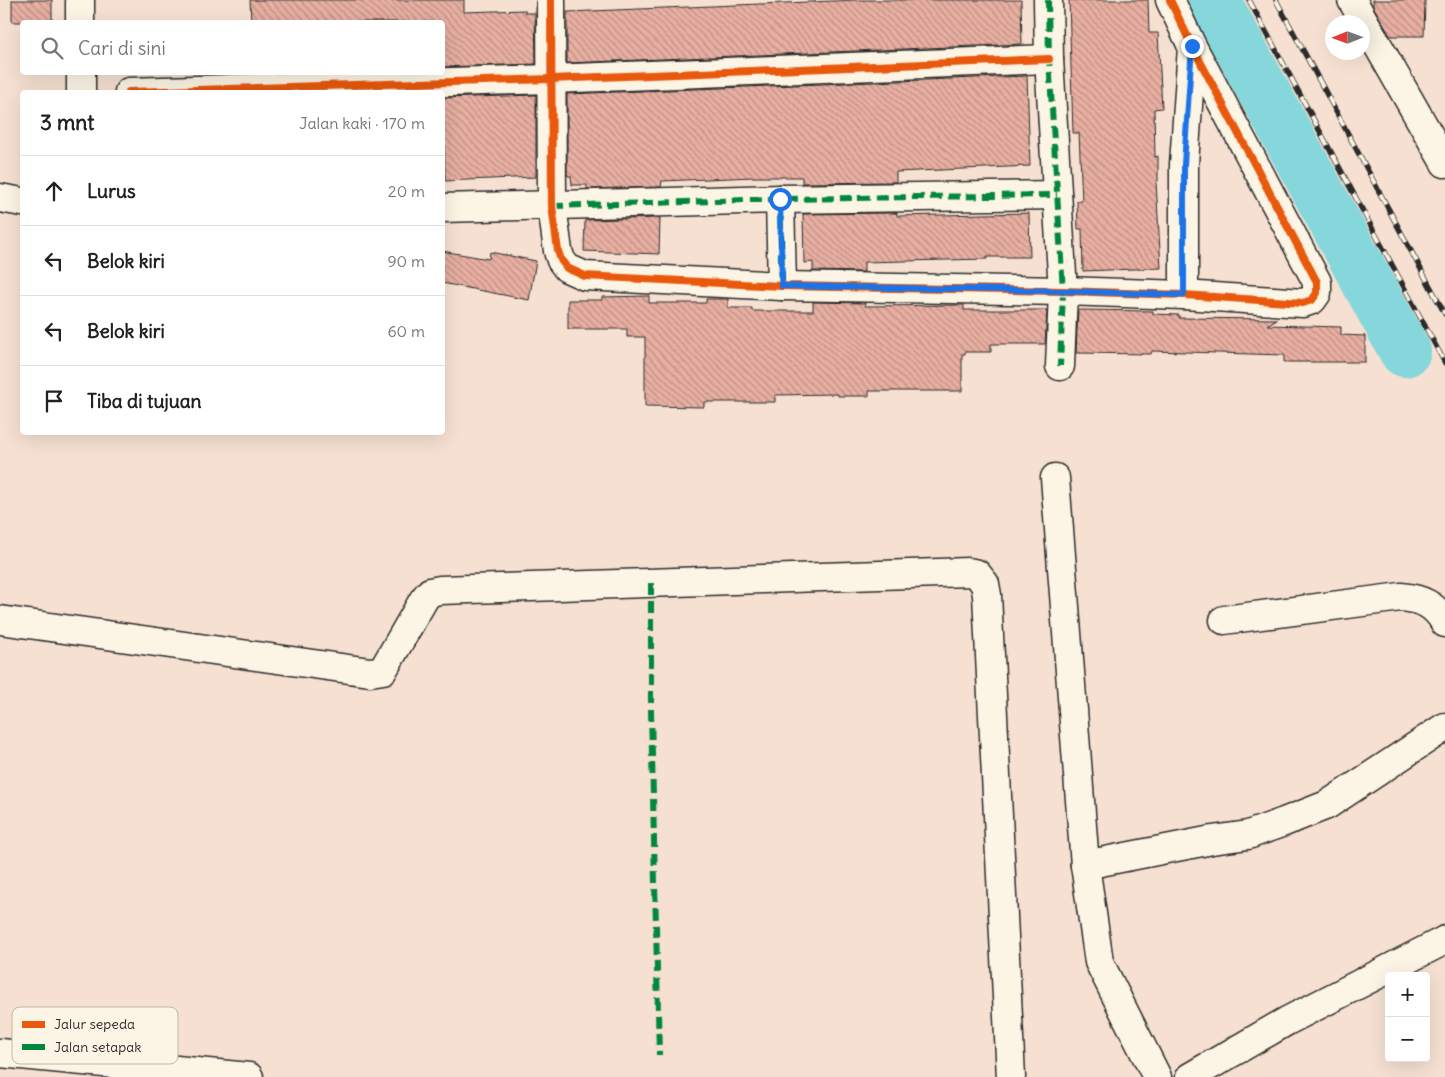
<!DOCTYPE html>
<html lang="id">
<head>
<meta charset="utf-8">
<style>
	body { margin:0; font-family:Delius,sans-serif; background:#f2f2f2; color:#202124 }
	.controls { position:absolute; right:15px; bottom:15px; display:grid; overflow:hidden; border-radius:5px; box-shadow:0 5px 20px #0002 }
	.controls button { width:45px; height:45px; display:grid; place-items:center; padding:0; border:0; border-bottom:1px solid #e0e0e0; background:#fff; color:#202124; font:25px sans-serif }
	.compass { position:absolute; left:1325px; top:15px; width:45px; height:45px; border-radius:50%; background:#fff; box-shadow:0 5px 20px #0002; rotate:269deg }
	.stop { position:absolute; width:15px; height:15px; margin:-11px; border:4px solid #1a73e8; border-radius:50%; background:#fff }
	.stop.end { background:#1a73e8; border-color:#fff; box-shadow:0 1px 5px #0008 }
	.list { margin:0; padding:0; list-style:none }
	h2 { display:flex; justify-content:space-between; align-items:center; height:65px; margin:0; padding:0 20px; font-size:21px }
	h2 small { font-size:16px; font-weight:400; color:#757577 }
	.list li { display:grid; grid-template-columns:32px 1fr auto; gap:15px; align-items:center; box-sizing:border-box; height:70px; padding:0 20px; border-top:1px solid #e0e0e0 }
	.list b { display:block; font-size:19px; white-space:nowrap }
	.list em { font-size:16px; font-style:normal; color:#757577 }
	.icon { flex:none; width:28px; height:28px; fill:none; stroke:currentColor; stroke-width:2; stroke-linecap:round; stroke-linejoin:round }
	.map { position:relative; flex:none; width:1445px; height:1077px; overflow:hidden }
	.search { position:absolute; background:#fff; box-shadow:0 5px 20px #0002; left:20px; top:20px; width:425px; height:55px; display:flex; align-items:center; gap:12px; box-sizing:border-box; padding:0 18px; border-radius:5px; color:#757577; font-size:19px }
	.panel { position:absolute; background:#fff; box-shadow:0 5px 20px #0002; left:20px; top:90px; width:425px; height:345px; border-radius:5px }
	.map>svg:first-child { display:block }
</style>
</head>
<body>
<div class="map">
<svg width="1445" height="1077" viewBox="0 0 1445 1077">
	<defs>
		<pattern id="building-back-hatch" width="6" height="6" patternUnits="userSpaceOnUse" patternTransform="scale(1.25)"><rect width="6" height="6" fill="#e8afa2"/><path d="M-1 5l2 2M0 0l6 6M5-1l2 2" fill="none" stroke="#bc8f84"/></pattern>
	</defs>
	<rect width="100%" height="100%" fill="#f6e0d1"/>
	<filter id="ink" filterUnits="userSpaceOnUse"><feTurbulence type="fractalNoise" baseFrequency=".02" numOctaves="2"/><feDisplacementMap in="SourceGraphic" scale="10" xChannelSelector="R" yChannelSelector="G"/><feConvolveMatrix kernelMatrix="1 2 1 2 8 2 1 2 1" color-interpolation-filters="sRGB"/></filter>
	<g filter="url(#ink)">
		<g fill="none" stroke-linecap="round" stroke-linejoin="round">
			<polyline stroke="#85d7dc" stroke-width="52" points="1214,0 1405,351"/>
		</g>
		<g fill="url(#building-back-hatch)" stroke="#2b2b2b">
			<rect x="12" y="0" width="40" height="22"/>
			<polygon points="250,0 464,0 464,12 525,10 525,13 535,13 536,64 442,67 442,22 251,22"/>
			<polygon points="857,0 1021,0 1022,44 567,63 567,12"/>
			<polygon points="1069,0 1148,0 1149,33 1158,33 1162,108 1154,109 1155,157 1158,156 1158,181 1156,182 1161,268 1083,271 1082,229 1078,229 1077,201 1082,201 1079,133 1073,133"/>
			<polygon points="1373,0 1425,0 1424,36 1390,36 1373,6"/>
			<polygon points="1027,76 1030,166 896,172 896,182 802,183 802,177 753,177 662,181 661,187 587,189 587,185 572,185 571,176 568,176 567,173 567,94"/>
			<polygon points="536,95 536,177 445,181 443,98"/>
			<polygon points="897,213 897,216 1029,213 1030,257 987,257 987,259 864,262 864,272 813,271 813,262 804,263 803,214"/>
			<polygon points="660,218 659,254 584,251 585,220"/>
			<polygon points="442,251 489,259 490,252 536,261 529,300 442,283"/>
			<polygon points="649,296 649,303 706,303 706,299 728,299 728,308 752,308 752,311 813,311 813,302 865,303 865,306 964,305 964,310 1047,310 1045,344 991,344 991,352 965,352 965,354 962,354 962,391 869,391 869,396 838,396 838,394 775,395 775,402 704,402 704,407 645,406 645,337 627,337 627,329 568,329 568,300 602,300 602,297"/>
			<polygon points="1078,310 1153,311 1153,314 1179,315 1179,318 1277,319 1267,325 1341,327 1341,335 1365,336 1365,362 1284,362 1284,355 1152,351 1151,354 1076,353"/>
		</g>
		<g fill="none" stroke-linecap="round" stroke-linejoin="round">
			<g stroke="#2b2b2b" stroke-width="31">
				<g id="minor">
					<polyline points="80,0 80,22"/>
					<polyline points="551,0 552,206 558,251 561,260 567,268 585,276 782,286 1063,291 1184,295 1303,303 1312,300 1317,293 1317,282 1192,46 1170,0"/>
					<polyline points="1048,0 1049,59 1063,291 1060,366"/>
					<polyline points="1352,0 1445,163"/>
					<polyline points="81,72 81,92"/>
					<polyline points="129,92 550,79 1049,59"/>
					<polyline points="0,198 22,202"/>
					<polyline points="780,199 782,286"/>
					<polyline points="442,208 780,199 1057,195"/>
					<polyline points="1184,295 1184,164 1192,47"/>
					<polyline points="1055,478 1085,865 1099,962 1157,1077"/>
					<polyline points="0,620 370,672 383,670 424,599 430,592 440,590 968,572 977,574 985,584 987,595 1011,1077"/>
					<path d="M1224,620L1401,597C1421,599 1435,604 1445,623"/>
					<polyline points="1085,865 1212,840 1248,835 1284,822 1327,805 1445,727"/>
					<polyline points="0,1053 249,1077"/>
					<polyline points="1190,1077 1287,1021 1445,940"/>
				</g>
			</g>
			<use href="#minor" stroke="#fcf5e5" stroke-width="28"/>
			<g stroke="#2b2b2b" stroke-width="5.5">
				<g id="rail">
					<polyline points="1249,0 1445,363"/>
					<polyline points="1276,0 1445,314"/>
				</g>
			</g>
			<use href="#rail" stroke="#fcf5e5" stroke-width="4" stroke-dasharray="11" stroke-linecap="butt"/>
			<g stroke="#00873e" stroke-width="6" stroke-dasharray="12 6" stroke-linecap="butt">
				<polyline points="1048,0 1049,59 1063,291 1060,366"/>
				<polyline points="780,199 782,286"/>
				<polyline points="552,206 780,199 1057,195"/>
				<polyline points="651,583 651,711 659,1055"/>
			</g>
			<g stroke="#fcf5e5" stroke-width="11">
				<g id="cycleway">
					<polyline points="551,0 552,206 558,251 561,260 567,268 585,276 782,286 1063,291 1184,295 1303,303 1312,300 1317,293 1317,282 1192,46 1170,0"/>
					<polyline points="129,92 550,79 1049,59"/>
				</g>
			</g>
			<use href="#cycleway" stroke="#e8590c" stroke-width="8"/>
		</g>
	</g>
	<g fill="none" stroke-linecap="round" stroke-linejoin="round" filter="url(#ink)">
		<polyline stroke="#1a73e8" stroke-width="6" points="780,199 782,286 1063,291 1184,295 1184,164 1192,46"/>
	</g>
	<rect x="12" y="1007" width="166" height="57" rx="8" fill="#fcf5e5" stroke="#bdb8ad" stroke-width="1"/>
	<rect x="22" y="1021" width="23" height="7" fill="#e8590c"/>
	<rect x="22" y="1044" width="23" height="6" fill="#00873e"/>
	<g font-size="14" fill="#2b2b2b">
		<text x="54" y="1029">Jalur sepeda</text>
		<text x="54" y="1052">Jalan setapak</text>
	</g>
</svg>
<div class="controls">
<button>+</button>
<button>−</button>
</div>
<svg class="compass" viewBox="-18 -18 36 36"><path d="M0-13l5 13h-10z" fill="#e53935"/><path d="M0 13l5-13h-10z" fill="#757577"/></svg>
<div class="stop" style="left:780px;top:199px"></div>
<div class="stop end" style="left:1192px;top:46px"></div>
<div class="search"><svg class="icon" aria-label="search" viewBox="0 0 24 24"><circle cx="10" cy="10" r="6"/><path d="M15 15l6 6"/></svg>Cari di sini</div>
<section class="panel">
<h2>3 mnt<small>Jalan kaki · 170 m</small></h2>
<ul class="list">
<li><svg class="icon" aria-label="ahead" viewBox="0 0 24 24"><path d="M12 20V5M6 11l6-6 6 6"/></svg><div><b>Lurus</b></div><em>20 m</em></li>
<li><svg class="icon" aria-label="left" viewBox="0 0 24 24"><path d="M17 20v-9H6M10 6l-5 5 5 5"/></svg><div><b>Belok kiri</b></div><em>90 m</em></li>
<li><svg class="icon" aria-label="left" viewBox="0 0 24 24"><path d="M17 20v-9H6M10 6l-5 5 5 5"/></svg><div><b>Belok kiri</b></div><em>60 m</em></li>
<li><svg class="icon" aria-label="arrive" viewBox="0 0 24 24"><path d="M6 21V4h12l-3 4 3 4H6"/></svg><div><b>Tiba di tujuan</b></div></li>
</ul>
</section>
</div>
</body>
</html>
